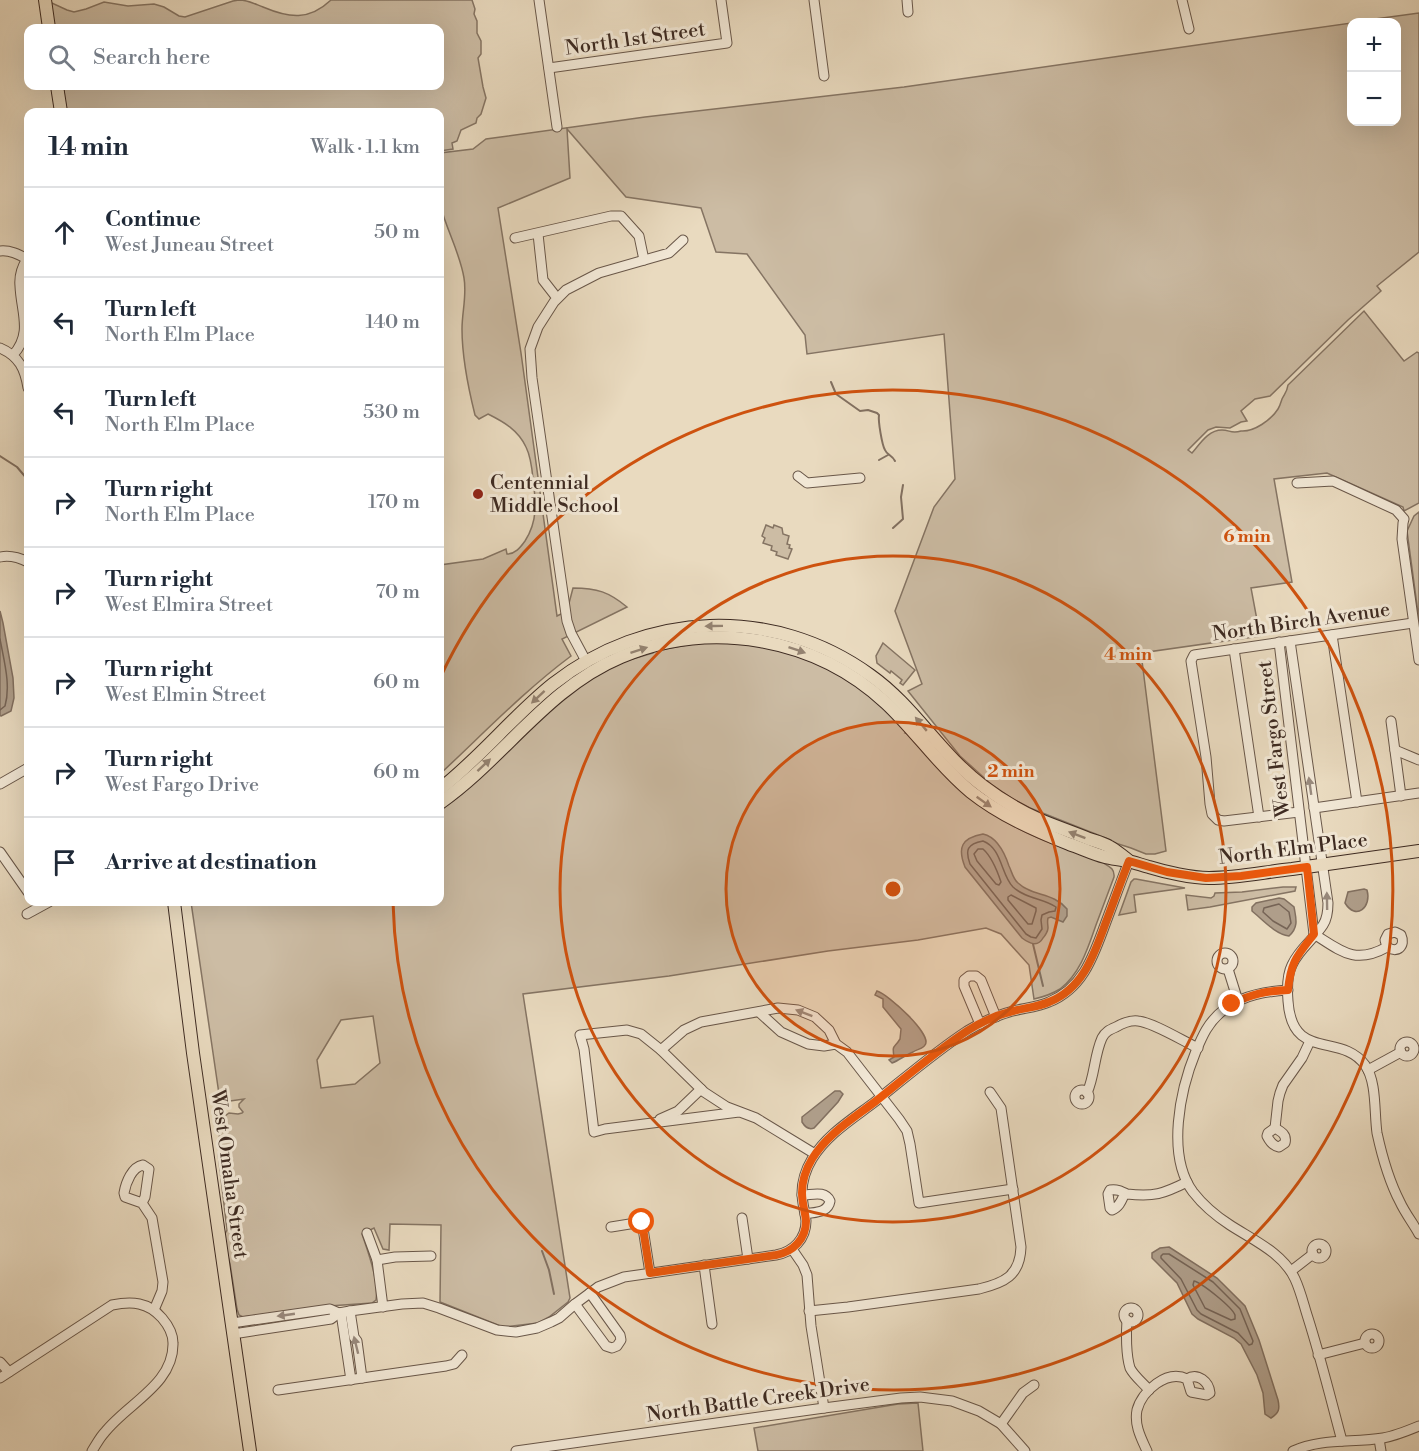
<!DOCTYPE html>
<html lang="en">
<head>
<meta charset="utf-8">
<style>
	body { margin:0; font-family:"Libre Bodoni",serif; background:#f2f2f3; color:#1f2937 }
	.controls { position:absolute; right:18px; top:18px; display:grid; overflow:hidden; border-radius:12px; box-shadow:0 6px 24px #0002 }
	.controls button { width:54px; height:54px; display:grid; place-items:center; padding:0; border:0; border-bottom:2px solid #e0e1e3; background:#fff; color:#1f2937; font:30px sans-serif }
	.stop { position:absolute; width:18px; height:18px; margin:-14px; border:4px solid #ea580c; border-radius:50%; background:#fff }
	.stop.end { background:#ea580c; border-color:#fff; box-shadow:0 2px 6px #0008 }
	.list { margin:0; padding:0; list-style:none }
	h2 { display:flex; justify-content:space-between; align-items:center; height:78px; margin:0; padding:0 24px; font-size:26px }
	h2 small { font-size:20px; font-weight:400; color:#747a83 }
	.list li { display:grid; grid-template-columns:39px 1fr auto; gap:18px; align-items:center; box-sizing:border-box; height:90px; padding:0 24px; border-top:2px solid #e0e1e3 }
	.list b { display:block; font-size:22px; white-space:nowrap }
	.list p { margin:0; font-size:20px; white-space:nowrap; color:#747a83 }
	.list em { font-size:20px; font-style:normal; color:#747a83 }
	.icon { flex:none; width:33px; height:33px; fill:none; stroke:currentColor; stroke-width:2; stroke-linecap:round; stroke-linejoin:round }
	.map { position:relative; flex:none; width:1419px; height:1451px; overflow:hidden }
	.search { position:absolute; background:#fff; box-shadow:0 6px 24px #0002; left:24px; top:24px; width:420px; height:66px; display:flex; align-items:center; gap:15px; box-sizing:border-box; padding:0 21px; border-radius:12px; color:#747a83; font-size:22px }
	.panel { position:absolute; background:#fff; box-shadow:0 6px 24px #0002; left:24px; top:108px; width:420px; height:798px; border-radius:12px }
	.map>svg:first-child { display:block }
</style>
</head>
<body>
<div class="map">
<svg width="1419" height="1451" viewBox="0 0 1419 1451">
	<rect width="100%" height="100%" fill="#e9dabf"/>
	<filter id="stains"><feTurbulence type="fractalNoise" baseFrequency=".00333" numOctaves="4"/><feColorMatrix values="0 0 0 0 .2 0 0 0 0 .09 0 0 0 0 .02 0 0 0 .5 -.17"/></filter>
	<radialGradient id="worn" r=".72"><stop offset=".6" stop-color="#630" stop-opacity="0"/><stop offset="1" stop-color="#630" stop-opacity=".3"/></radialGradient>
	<g fill="#ccbca4" stroke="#857463" stroke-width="1.5" fill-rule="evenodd">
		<path d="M239,0C248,0 255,4 263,7C289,18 309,21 331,0H472L475,9L474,14L477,21V33L481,41V54L478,58L483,87L486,98L481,114L477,118L476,123L461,130L457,141L452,143L453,149L440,151V112H65L61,86H440V28H53L49,4L52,3L67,10L74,12L86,9L104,2L128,6L154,4L164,7L179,16L185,17L233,1Z"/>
		<path d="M1419,13V252L1377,286L1381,291L1348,320L1270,396L1255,399L1241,411L1247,421L1241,422L1230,428L1216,427L1208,430L1188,450L1192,453C1200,444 1208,430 1222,430C1230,430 1231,434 1241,431C1254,432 1271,420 1278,409C1280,406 1281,402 1282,399C1285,393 1287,392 1288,385L1364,311L1404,361L1417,352L1419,353V503L1404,511L1403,507L1327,473L1274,479L1292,582L1251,588L1260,636L1141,653L1166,851L1155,854H1146L1131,848L1112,842L1111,840L1030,808L1013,799L991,784L960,756L908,691L922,684L895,611L934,507L955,479L944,334L807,354L805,335L747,254L716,252L701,208L626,197L567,129L570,178L498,208L521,353L557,616L567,611L573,588C597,588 609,592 627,607L562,639L571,656C524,691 483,734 440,774V565L483,559L506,549L507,554C515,554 520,548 525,541C538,521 536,502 533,479C532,468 531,457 526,447C518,430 504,422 488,414L479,419L475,415C468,387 462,359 462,329C462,312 467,295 464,278C460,253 446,229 440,204C437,191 440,167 440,153L473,149L486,139L645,117L904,87L1351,23L1352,122H1396V22H1353Z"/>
		<polygon points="1419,512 1419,620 1407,531 1414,516"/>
		<polygon points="766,525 773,528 774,525 782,528 783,534 789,536 787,544 790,545 789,548 792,549 788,559 776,555 777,552 771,550 772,546 763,543 765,538 762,536"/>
		<path d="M704,642C720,643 736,643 751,644C811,652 868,686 906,732L905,733L908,734C938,768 968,800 1008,823C1037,840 1070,850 1102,862C1108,866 1115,868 1114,877C1108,893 1102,909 1096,925C1088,948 1080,974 1060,989C1052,994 1043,997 1034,999L1029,965L1001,934L986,928L918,940L828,951L669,976L523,994L570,1298L568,1302L549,1317L538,1323L503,1327L440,1302L441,1225L390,1224L389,1250L383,1249L374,1228L362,1234C368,1252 379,1281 376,1300L372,1303L329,1306L243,1317L239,1315L237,1309L230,1264L223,1237L227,1230L218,1153L221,1151L218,1124L221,1119L229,1113L238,1114L242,1113L243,1112L239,1107V1104L244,1099L230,1101L224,1100L219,1094L191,902H440V809L452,799L572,690L619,663L653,653V651ZM373,1016L380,1063L355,1084L321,1088L317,1060L341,1020Z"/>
		<polygon points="883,643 915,670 903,685 900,683 902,680 891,671 890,673 877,663 876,656"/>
		<polygon points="1134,879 1136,879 1185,888 1134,895 1136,912 1119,915 1131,882"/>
		<polygon points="1283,887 1296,887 1295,891 1210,907 1188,910 1186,895 1211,898 1214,896 1215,893 1242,892"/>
		<polygon points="918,1403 923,1451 758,1451 754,1428 898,1404"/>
	</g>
	<g fill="#af9e8a" stroke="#827060" stroke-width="1.5">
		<polygon points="0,611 3,623 13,678 14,698 11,711 1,716 0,715"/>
		<path d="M983,834C997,837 1005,854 1009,866C1012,872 1013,879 1018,883C1033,897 1053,892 1067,909V916L1063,922L1051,917L1048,918C1047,922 1048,925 1048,928C1048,931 1045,936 1043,938C1038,947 1030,944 1022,938L965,867C957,847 962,838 983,834Z"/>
		<path d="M1364,889L1367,890C1372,907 1356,921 1345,903L1348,892Z"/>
		<path d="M1279,898L1284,899L1294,907C1296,918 1299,927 1289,936C1275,934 1263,920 1252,911V907L1256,903Z"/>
		<path d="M877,991C888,994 933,1035 925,1045C923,1049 917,1049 913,1052C905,1055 900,1060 892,1063L889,1060L894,1057C892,1044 894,1049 900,1039L901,1029L883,1007V999L875,995Z"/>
		<path d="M835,1091H840L843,1094L838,1102L814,1128C809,1130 805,1127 802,1122V1117Z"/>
		<path d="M1169,1247L1217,1278L1245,1306L1259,1340L1278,1400C1280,1409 1279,1413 1271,1418L1265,1414L1263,1393L1257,1375L1241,1344L1234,1338L1198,1319L1192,1314L1177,1283L1152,1258V1253L1160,1248Z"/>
	</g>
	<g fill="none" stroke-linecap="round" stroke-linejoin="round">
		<g stroke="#766456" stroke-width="1.5">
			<path d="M0,639C4,661 11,685 5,706L0,710"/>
			<path d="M983,841C1002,848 1001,875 1013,887C1026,899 1043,898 1056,907L1055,911L1049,912L1042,915L1041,920L1042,929L1036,938L1031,937L1026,934L970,864C965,850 967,844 983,841Z"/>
			<path d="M978,849H983C992,857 997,870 1001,882L999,885L996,884L977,861L974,854Z"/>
			<polygon points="1011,895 1036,908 1036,911 1032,924 1028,924 1008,900 1008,897"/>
			<polygon points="1279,904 1289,912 1291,923 1287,929 1273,921 1263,912 1264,908"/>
			<polygon points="1163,1254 1169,1254 1213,1282 1240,1309 1253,1341 1252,1344 1249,1345 1238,1333 1201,1314 1197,1310 1181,1279 1161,1258 1161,1256"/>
			<path d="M1194,1281C1202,1283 1232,1307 1235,1315C1235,1316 1235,1318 1235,1319L1231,1320L1205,1308L1193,1285Z"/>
		</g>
		<g stroke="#827060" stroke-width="2">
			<path d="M831,382L836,394L860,411L868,410L877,413L879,415C878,421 882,445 885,450C887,455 892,455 895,461"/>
			<polyline points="0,456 17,467 28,480"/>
			<polyline points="879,460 888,455"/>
			<polyline points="893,528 903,519 901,497 903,485"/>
			<polyline points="1033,944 1043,986"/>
			<polyline points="542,1251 549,1270 554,1294"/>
		</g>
		<g stroke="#695749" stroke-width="11">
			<g id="minor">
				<polyline points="539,0 557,127"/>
				<polyline points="814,0 824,76"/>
				<polyline points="907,0 908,12"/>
				<polyline points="1182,0 1189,29"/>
				<polyline points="549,68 727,43 721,0"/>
				<polyline points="538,234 543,280 557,298"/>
				<polyline points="515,238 611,216 621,216 639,236 644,260"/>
				<path d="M0,251C10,250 18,254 27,259L28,257"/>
				<path d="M0,348C19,356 25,369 28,388"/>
				<path d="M13,355C33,333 21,312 20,286C19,276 22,267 27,259"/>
				<polyline points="798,476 807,483 860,478"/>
				<polyline points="1297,483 1333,481 1396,510 1404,519 1403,523 1402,539 1419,660"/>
				<path d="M0,557C9,555 20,558 28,562"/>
				<polyline points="1332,635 1357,802"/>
				<path d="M1290,641L1328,903C1328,910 1327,919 1323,925C1314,939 1299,949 1292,965C1287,975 1287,989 1288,1001C1292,1062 1341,1032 1365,1065C1377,1082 1374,1112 1377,1133C1382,1156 1389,1181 1400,1202C1405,1213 1413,1223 1419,1234"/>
				<polyline points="1279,642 1314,934"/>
				<polyline points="1234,649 1259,817"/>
				<polyline points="586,661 571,633 567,621 532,378 530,349 538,327 554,302 566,290 599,273 669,253 683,240"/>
				<polyline points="1391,721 1401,796"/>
				<polyline points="1395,750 1419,760"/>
				<polyline points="0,784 28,768"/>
				<polyline points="1314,808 1419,793"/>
				<polyline points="1299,812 1224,821 1218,820 1212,814 1210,804 1206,757 1191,661 1194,655 1413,623"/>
				<polyline points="0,852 28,892"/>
				<polyline points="27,914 49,902"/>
				<path d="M1314,934C1341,951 1355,965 1387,947C1397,954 1406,946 1401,935L1395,932L1388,934L1385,940L1387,947"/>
				<circle cx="1225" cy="961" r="8"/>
				<polyline points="1228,969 1238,1001"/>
				<path d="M1288,990C1255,992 1224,1000 1206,1030C1202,1037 1199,1044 1196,1051C1180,1090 1166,1155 1193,1192C1203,1205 1216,1216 1230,1225C1253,1240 1283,1253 1295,1279C1301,1292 1304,1306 1308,1318C1321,1359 1331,1400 1342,1441"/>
				<polyline points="759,1012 781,1032 808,1044 824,1046 836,1044"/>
				<polyline points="980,1024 964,986 964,980 969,976 976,976 981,980 996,1017"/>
				<circle cx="1407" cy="1049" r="7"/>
				<polyline points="661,1050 684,1030 701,1022 778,1008 798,1010 815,1017 829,1030 836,1044 847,1052 899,1119 907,1131 910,1144 919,1203 1013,1189"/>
				<polyline points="1368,1070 1401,1052"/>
				<circle cx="1082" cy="1097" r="7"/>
				<path d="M1087,1093C1095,1075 1094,1056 1102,1038C1105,1032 1109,1030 1116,1027C1123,1023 1130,1020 1138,1021C1152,1022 1183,1041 1198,1048"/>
				<polyline points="739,1112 605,1129 594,1132 584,1049 580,1035 627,1030 641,1034 661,1050 704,1092 727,1107 756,1118 815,1154"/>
				<polyline points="660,1119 678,1111 701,1089"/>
				<polyline points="1275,1128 1278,1101 1280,1093 1283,1085 1302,1058 1310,1041"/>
				<path d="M1275,1128C1282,1132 1287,1135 1285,1143L1279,1147C1273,1146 1270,1142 1267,1136L1268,1133Z"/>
				<path d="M1125,1193C1122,1199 1120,1207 1112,1210L1110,1208L1108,1194L1110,1190C1117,1189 1121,1191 1127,1194C1154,1197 1163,1194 1187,1182"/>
				<path d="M802,1195C812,1195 825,1190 830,1201C828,1213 815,1212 805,1214"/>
				<path d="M142,1203L145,1197L149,1169L143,1165C132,1167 126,1182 124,1193L125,1197L142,1203L152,1218L163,1282L162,1291L154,1310"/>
				<polyline points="742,1218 748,1259"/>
				<polyline points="611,1227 642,1222 650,1273"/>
				<polyline points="367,1233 377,1260 383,1307"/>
				<circle cx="1319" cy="1251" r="7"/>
				<polyline points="792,1249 803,1265 807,1275 811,1326 824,1408"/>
				<polyline points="377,1260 395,1257 431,1256"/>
				<polyline points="704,1265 712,1324"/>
				<polyline points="1291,1271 1313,1254"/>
				<polyline points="575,1304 606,1346 612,1348 617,1346 621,1340 620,1335 590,1293"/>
				<circle cx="1131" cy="1315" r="7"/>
				<polyline points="350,1311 354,1337 357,1341 362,1378"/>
				<path d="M809,1311L848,1307L979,1289C1004,1283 1020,1276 1021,1247L1001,1108L990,1092"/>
				<polyline points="341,1313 351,1380"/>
				<path d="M1127,1320C1126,1333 1126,1355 1130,1368C1134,1376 1143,1383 1149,1390"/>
				<polyline points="232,1323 330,1309 339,1313"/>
				<path d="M233,1334L331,1319L339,1313L350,1311L402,1304L423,1303L439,1308L497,1330L516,1332L537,1328L551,1322L559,1318L575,1304L598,1287L624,1277L776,1255C793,1252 806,1239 806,1221C805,1211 802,1203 802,1193C802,1181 806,1169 812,1159C827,1134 854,1118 876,1101C906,1077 935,1052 967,1031C982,1022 997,1015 1013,1011C1025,1008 1038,1007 1049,1002C1084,988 1094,954 1106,922C1114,901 1121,881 1129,861"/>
				<circle cx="1372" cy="1341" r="7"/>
				<polyline points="1318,1355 1365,1343"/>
				<polyline points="0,1362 9,1372"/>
				<path d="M0,1378L112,1305C132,1301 148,1302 162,1318C168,1325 173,1334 173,1343C174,1384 128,1403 105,1432C100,1437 96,1445 92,1451"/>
				<polyline points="278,1390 446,1366 454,1364 462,1355"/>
				<polyline points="1001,1424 1023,1393 1034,1385"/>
				<polyline points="1379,1439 1381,1451"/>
				<polyline points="516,1451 824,1408 901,1398 920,1397 952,1401 979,1411 1001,1424 1025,1451"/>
				<path d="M1147,1451C1141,1438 1134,1425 1137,1410C1142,1391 1167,1369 1187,1379C1198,1372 1209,1382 1210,1393L1207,1395L1191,1392L1187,1379"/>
				<path d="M1293,1451C1321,1438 1353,1443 1383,1438C1395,1436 1407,1431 1419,1426"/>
			</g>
		</g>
		<g stroke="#3e2b22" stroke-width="14">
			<g id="major">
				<polyline points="45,0 49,28"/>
				<polyline points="57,86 61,112"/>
				<path d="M440,789C481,757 513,716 553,684C646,611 773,605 870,675C914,706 940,754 983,786C1000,799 1018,810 1038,819C1054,826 1072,832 1089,839C1095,841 1103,843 1110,847C1116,850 1122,856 1128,860"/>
				<path d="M440,803C504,758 547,688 621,657C710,619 815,637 886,703C916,731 939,766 971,792C1000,815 1034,830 1069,844C1081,848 1093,854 1105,857C1112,859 1120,859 1127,861C1134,862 1141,865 1149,867C1165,872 1192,878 1209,878C1237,878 1264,872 1292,869C1334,863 1377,857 1419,851"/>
				<polyline points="174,902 193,1053 250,1451"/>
			</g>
		</g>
		<use href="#minor" stroke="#f1e7d5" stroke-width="9"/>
		<use href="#major" stroke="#e9dabf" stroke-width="12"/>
	</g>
	<defs><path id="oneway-solid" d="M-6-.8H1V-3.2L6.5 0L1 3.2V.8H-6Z" transform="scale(1.5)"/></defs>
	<g fill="#948270">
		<use href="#oneway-solid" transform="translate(714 626) rotate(179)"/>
		<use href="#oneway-solid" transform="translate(639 650) rotate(-18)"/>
		<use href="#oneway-solid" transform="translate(797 650) rotate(19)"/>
		<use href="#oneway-solid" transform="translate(538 697) rotate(137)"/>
		<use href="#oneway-solid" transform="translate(921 724) rotate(-130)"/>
		<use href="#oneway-solid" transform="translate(484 765) rotate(-43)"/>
		<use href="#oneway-solid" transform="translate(984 802) rotate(35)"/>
		<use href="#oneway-solid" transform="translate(1077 835) rotate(-159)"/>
	</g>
	<g fill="#98897c">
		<use href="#oneway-solid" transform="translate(1310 786) rotate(-98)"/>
		<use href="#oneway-solid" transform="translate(1327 901) rotate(-91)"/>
		<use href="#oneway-solid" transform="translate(804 1013) rotate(-159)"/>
		<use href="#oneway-solid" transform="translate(286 1315) rotate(172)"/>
		<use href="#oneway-solid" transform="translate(356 1345) rotate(-104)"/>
	</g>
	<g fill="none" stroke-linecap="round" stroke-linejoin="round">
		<path stroke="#ea580c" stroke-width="8" d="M642,1222L650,1273L776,1255C793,1252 806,1239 806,1221C805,1211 802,1203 802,1193C802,1181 806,1169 812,1159C827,1134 854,1118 876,1101C906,1077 935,1052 967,1031C981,1022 997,1015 1013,1011C1025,1008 1038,1007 1049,1002C1084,988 1094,954 1106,922C1114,901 1121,881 1129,861L1167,872L1206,878L1241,876L1307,867L1314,934C1297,956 1291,961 1288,990C1266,991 1251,994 1232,1004"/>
	</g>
	<circle cx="893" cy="889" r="167" fill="#ce520f" fill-opacity=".12"/>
	<g fill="none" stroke="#ce520f" stroke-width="3">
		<circle cx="893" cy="889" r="167"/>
		<circle cx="893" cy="889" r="333"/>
		<path d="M440 678A500 500 0 1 1 393 902"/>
	</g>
	<circle fill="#8f2418" stroke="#f1e7d5" stroke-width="2" cx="478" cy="494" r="6"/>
	<g text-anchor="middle" stroke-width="6" stroke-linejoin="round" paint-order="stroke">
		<g font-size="20" fill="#3e2b22" stroke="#f1e7d5">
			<text transform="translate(635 38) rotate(-8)" y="7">North 1st Street</text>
			<text transform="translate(1301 621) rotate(-8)" y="7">North Birch Avenue</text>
			<text transform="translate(1273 739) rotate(-97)" y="7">West Fargo Street</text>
			<text transform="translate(1293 848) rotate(-7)" y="7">North Elm Place</text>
			<text transform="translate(230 1174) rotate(82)" y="7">West Omaha Street</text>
			<text transform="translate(758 1399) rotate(-8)" y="7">North Battle Creek Drive</text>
		</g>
		<g font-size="20" fill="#3e2b22" stroke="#f1e7d5" text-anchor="start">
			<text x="490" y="489">Centennial<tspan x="490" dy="23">Middle School</tspan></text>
		</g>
	</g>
	<circle cx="893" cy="889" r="9" fill="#ce520f" stroke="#f1e7d5" stroke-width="3"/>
	<g font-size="18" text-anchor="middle" font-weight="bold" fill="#ce520f" stroke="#f1e7d5" stroke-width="6" stroke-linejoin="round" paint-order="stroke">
		<text x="1247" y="542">6 min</text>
		<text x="1128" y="660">4 min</text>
		<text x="1011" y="777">2 min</text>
	</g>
	<rect width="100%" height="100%" filter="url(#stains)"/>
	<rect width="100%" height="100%" fill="url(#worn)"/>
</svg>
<div class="controls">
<button>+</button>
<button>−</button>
</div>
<div class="stop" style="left:642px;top:1222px"></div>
<div class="stop end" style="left:1232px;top:1004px"></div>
<div class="search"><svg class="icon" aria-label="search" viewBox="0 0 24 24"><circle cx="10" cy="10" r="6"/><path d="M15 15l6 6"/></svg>Search here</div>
<section class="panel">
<h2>14 min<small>Walk · 1.1 km</small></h2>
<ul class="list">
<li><svg class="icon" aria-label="ahead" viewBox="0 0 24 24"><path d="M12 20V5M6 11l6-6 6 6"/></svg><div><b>Continue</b><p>West Juneau Street</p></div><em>50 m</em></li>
<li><svg class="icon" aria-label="left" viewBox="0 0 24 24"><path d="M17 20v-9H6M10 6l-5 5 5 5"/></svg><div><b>Turn left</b><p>North Elm Place</p></div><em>140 m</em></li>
<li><svg class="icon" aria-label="left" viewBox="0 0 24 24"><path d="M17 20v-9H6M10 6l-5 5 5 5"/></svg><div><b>Turn left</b><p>North Elm Place</p></div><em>530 m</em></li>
<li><svg class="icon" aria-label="right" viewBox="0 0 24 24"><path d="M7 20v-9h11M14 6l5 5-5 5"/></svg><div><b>Turn right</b><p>North Elm Place</p></div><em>170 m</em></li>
<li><svg class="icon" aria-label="right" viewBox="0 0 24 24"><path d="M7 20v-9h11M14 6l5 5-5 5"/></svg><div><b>Turn right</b><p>West Elmira Street</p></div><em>70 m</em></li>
<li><svg class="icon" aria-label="right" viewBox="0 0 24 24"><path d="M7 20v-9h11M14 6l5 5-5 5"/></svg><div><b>Turn right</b><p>West Elmin Street</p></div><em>60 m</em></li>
<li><svg class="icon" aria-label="right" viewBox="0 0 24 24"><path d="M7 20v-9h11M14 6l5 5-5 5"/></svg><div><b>Turn right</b><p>West Fargo Drive</p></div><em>60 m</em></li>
<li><svg class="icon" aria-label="arrive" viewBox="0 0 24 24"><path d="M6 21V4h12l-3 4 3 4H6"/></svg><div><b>Arrive at destination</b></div></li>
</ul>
</section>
</div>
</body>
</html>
